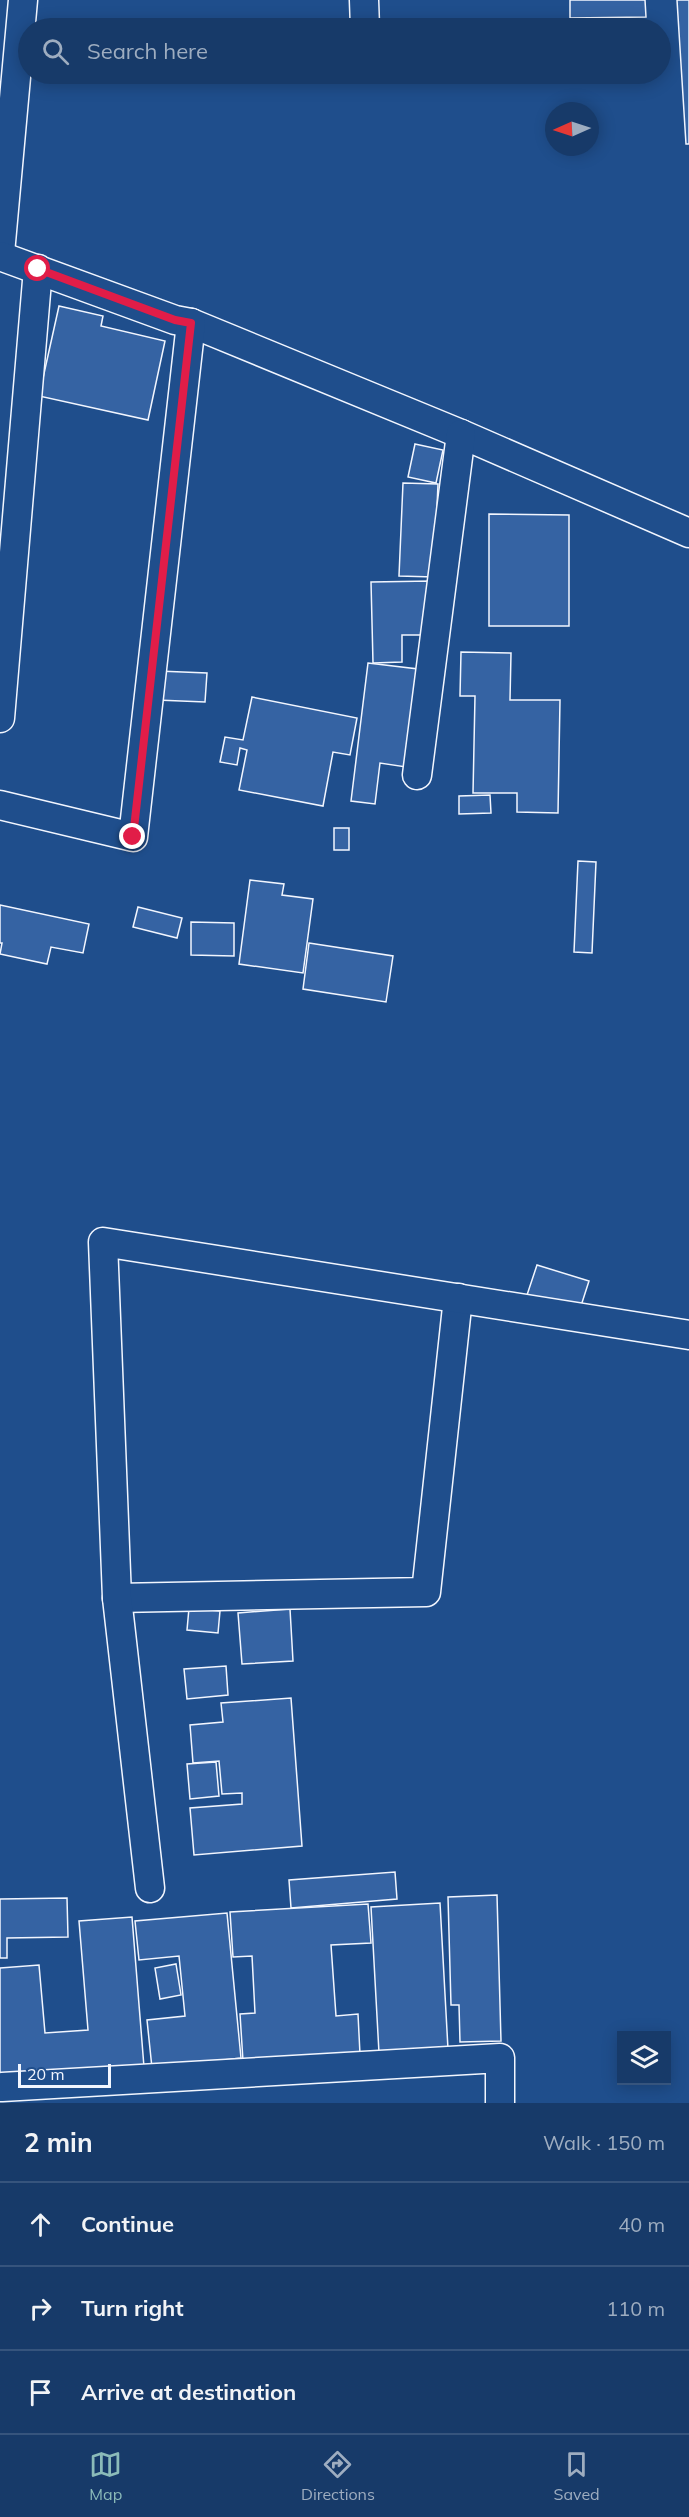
<!DOCTYPE html>
<html lang="en">
<head>
<meta charset="utf-8">
<style>
	body { margin:0; font-family:Mulish,sans-serif; background:#244571; color:#f1f3f6 }
	.controls { position:absolute; right:18px; bottom:18px; display:grid; overflow:hidden; border-radius:0px; box-shadow:0 3px 15px #0003 }
	.controls button { width:54px; height:54px; display:grid; place-items:center; padding:0; border:0; border-bottom:2px solid #36547d; background:#173a69; color:#f1f3f6; font:30px sans-serif }
	.compass { position:absolute; left:545px; top:102px; width:54px; height:54px; border-radius:50%; background:#173a69; box-shadow:0 3px 15px #0003; rotate:267deg }
	.scale { position:absolute; left:18px; bottom:15px; width:93px; box-sizing:border-box; padding-left:6px; border:3px solid #f2f6ff; border-top:0; font-size:16px; line-height:21px; white-space:nowrap; color:#f2f6ff; -webkit-text-stroke:4px #1f4e8c; paint-order:stroke }
	.stop { position:absolute; width:18px; height:18px; margin:-14px; border:4px solid #e11d48; border-radius:50%; background:#fff }
	.stop.end { background:#e11d48; border-color:#fff; box-shadow:0 2px 6px #0008 }
	.list { margin:0; padding:0; list-style:none }
	h2 { display:flex; justify-content:space-between; align-items:center; height:78px; margin:0; padding:0 24px; font-size:26px }
	h2 small { font-size:20px; font-weight:400; color:#9eadc0 }
	.list li { display:grid; grid-template-columns:39px 1fr auto; gap:18px; align-items:center; box-sizing:border-box; height:84px; padding:0 24px; border-top:2px solid #36547d }
	.list b { display:block; font-size:22px; white-space:nowrap }
	.list em { font-size:20px; font-style:normal; color:#9eadc0 }
	.icon { flex:none; width:33px; height:33px; fill:none; stroke:currentColor; stroke-width:2; stroke-linecap:round; stroke-linejoin:round }
	.map { position:relative; flex:none; width:689px; height:2103px; overflow:hidden }
	.search { position:absolute; background:#173a69; box-shadow:0 3px 15px #0003; left:18px; right:18px; top:18px; height:66px; display:flex; align-items:center; gap:15px; box-sizing:border-box; padding:0 21px; border-radius:33px; color:#9eadc0; font-size:22px }
	.sheet { height:330px; background:#173a69 }
	nav { display:flex; justify-content:space-around; align-items:center; box-sizing:border-box; height:84px; border-top:2px solid #36547d; background:#173a69; font-size:16px; color:#9eadc0 }
	nav a { display:grid; justify-items:center; gap:3px }
	nav .on { color:#8bbbb9 }
	.map>svg:first-child { display:block }
</style>
</head>
<body>
<div class="map">
<svg width="689" height="2103" viewBox="0 0 689 2103">
	<rect width="100%" height="100%" fill="#1f4e8c"/>
	<g fill="#3563a3" stroke="#f2f6ff" stroke-width="1.5">
		<polygon points="570,0 645,0 646,17 570,18"/>
		<polygon points="677,0 689,0 689,144 686,144"/>
		<polygon points="59,306 103,316 101,326 165,341 148,420 39,396"/>
		<polygon points="415,444 443,450 436,483 408,477"/>
		<polygon points="403,483 438,484 434,577 399,576"/>
		<polygon points="489,514 569,515 569,626 489,626"/>
		<polygon points="431,581 431,635 402,635 402,662 373,663 371,582"/>
		<polygon points="461,652 511,653 510,700 560,700 558,813 517,812 517,793 473,793 475,696 460,696"/>
		<polygon points="368,663 418,669 406,767 380,763 375,804 351,801"/>
		<polygon points="158,671 207,673 205,702 157,700"/>
		<polygon points="252,697 357,718 350,755 333,752 323,806 239,790 247,750 240,748 237,765 220,762 225,737 243,740"/>
		<polygon points="490,795 491,813 459,814 459,796"/>
		<rect x="334" y="828" width="15" height="22"/>
		<polygon points="578,861 596,862 592,953 574,952"/>
		<polygon points="250,880 284,884 282,895 313,899 303,973 239,964"/>
		<polygon points="0,905 89,924 83,953 51,947 47,964 0,954 2,943 0,943"/>
		<polygon points="138,907 182,918 177,938 133,927"/>
		<polygon points="191,922 234,923 234,956 191,955"/>
		<polygon points="309,943 393,956 386,1002 303,989"/>
		<polygon points="537,1265 589,1281 579,1312 527,1295"/>
		<polygon points="189,1608 220,1611 218,1633 187,1630"/>
		<polygon points="290,1609 293,1661 242,1664 238,1613"/>
		<polygon points="226,1666 228,1695 187,1699 184,1669"/>
		<polygon points="291,1698 302,1846 194,1855 190,1808 242,1804 242,1793 222,1794 219,1761 193,1763 190,1725 223,1722 221,1703"/>
		<polygon points="216,1762 219,1796 190,1799 187,1764"/>
		<polygon points="395,1872 397,1899 291,1908 289,1880"/>
		<polygon points="497,1895 501,2041 460,2042 459,2005 451,2005 448,1897"/>
		<polygon points="67,1898 68,1937 7,1938 7,1958 0,1958 0,1899"/>
		<polygon points="440,1903 448,2049 379,2053 371,1907"/>
		<polygon points="368,1904 371,1943 331,1945 336,2016 358,2014 360,2054 243,2061 240,2014 255,2013 252,1956 233,1957 230,1912"/>
		<polygon points="227,1913 241,2058 152,2068 147,2020 185,2016 179,1956 139,1960 135,1921"/>
		<polygon points="132,1917 144,2067 0,2079 0,1968 39,1965 45,2033 88,2030 79,1921"/>
		<polygon points="176,1964 181,1995 160,1999 155,1968"/>
	</g>
	<g fill="none" stroke-linecap="round" stroke-linejoin="round">
		<g stroke="#f2f6ff" stroke-width="31">
			<g id="minor">
				<polyline points="364,0 365,28"/>
				<polyline points="0,253 23,0"/>
				<polyline points="0,256 175,320 191,323 461,434 689,533"/>
				<polyline points="0,718 38,269"/>
				<polyline points="417,775 461,434"/>
				<polyline points="0,805 133,837 191,323"/>
				<polyline points="117,1598 426,1592 458,1298"/>
				<polyline points="150,1888 117,1598 103,1242 689,1335"/>
				<polyline points="2,2087 500,2058 500,2103"/>
			</g>
		</g>
		<use href="#minor" stroke="#1f4e8c" stroke-width="28"/>
	</g>
	<g fill="none" stroke-linecap="round" stroke-linejoin="round">
		<polyline stroke="#e11d48" stroke-width="8" points="38,269 175,320 191,323 133,837"/>
	</g>
</svg>
<div class="controls">
<button><svg class="icon" aria-label="layers" viewBox="0 0 24 24"><path d="M12 4l9 5-9 5-9-5zM3 14l9 5 9-5"/></svg></button>
</div>
<svg class="compass" viewBox="-18 -18 36 36"><path d="M0-13l5 13h-10z" fill="#e53935"/><path d="M0 13l5-13h-10z" fill="#9eadc0"/></svg>
<div class="scale">20 m</div>
<div class="stop" style="left:38px;top:269px"></div>
<div class="stop end" style="left:133px;top:837px"></div>
<div class="search"><svg class="icon" aria-label="search" viewBox="0 0 24 24"><circle cx="10" cy="10" r="6"/><path d="M15 15l6 6"/></svg>Search here</div>
</div>
<section class="sheet">
<h2>2 min<small>Walk · 150 m</small></h2>
<ul class="list">
<li><svg class="icon" aria-label="ahead" viewBox="0 0 24 24"><path d="M12 20V5M6 11l6-6 6 6"/></svg><div><b>Continue</b></div><em>40 m</em></li>
<li><svg class="icon" aria-label="right" viewBox="0 0 24 24"><path d="M7 20v-9h11M14 6l5 5-5 5"/></svg><div><b>Turn right</b></div><em>110 m</em></li>
<li><svg class="icon" aria-label="arrive" viewBox="0 0 24 24"><path d="M6 21V4h12l-3 4 3 4H6"/></svg><div><b>Arrive at destination</b></div></li>
</ul>
</section>
<nav>
<a class="on"><svg class="icon" aria-label="map" viewBox="0 0 24 24"><path d="M3 6l6-2 6 2 6-2v14l-6 2-6-2-6 2zM9 4v14M15 6v14"/></svg>Map</a>
<a><svg class="icon" aria-label="directions" viewBox="0 0 24 24"><path d="M12 3l9 9-9 9-9-9zM9 14v-3h6M13 9l2 2-2 2"/></svg>Directions</a>
<a><svg class="icon" aria-label="saved" viewBox="0 0 24 24"><path d="M7 4h10v16l-5-4-5 4z"/></svg>Saved</a>
</nav>
</body>
</html>
